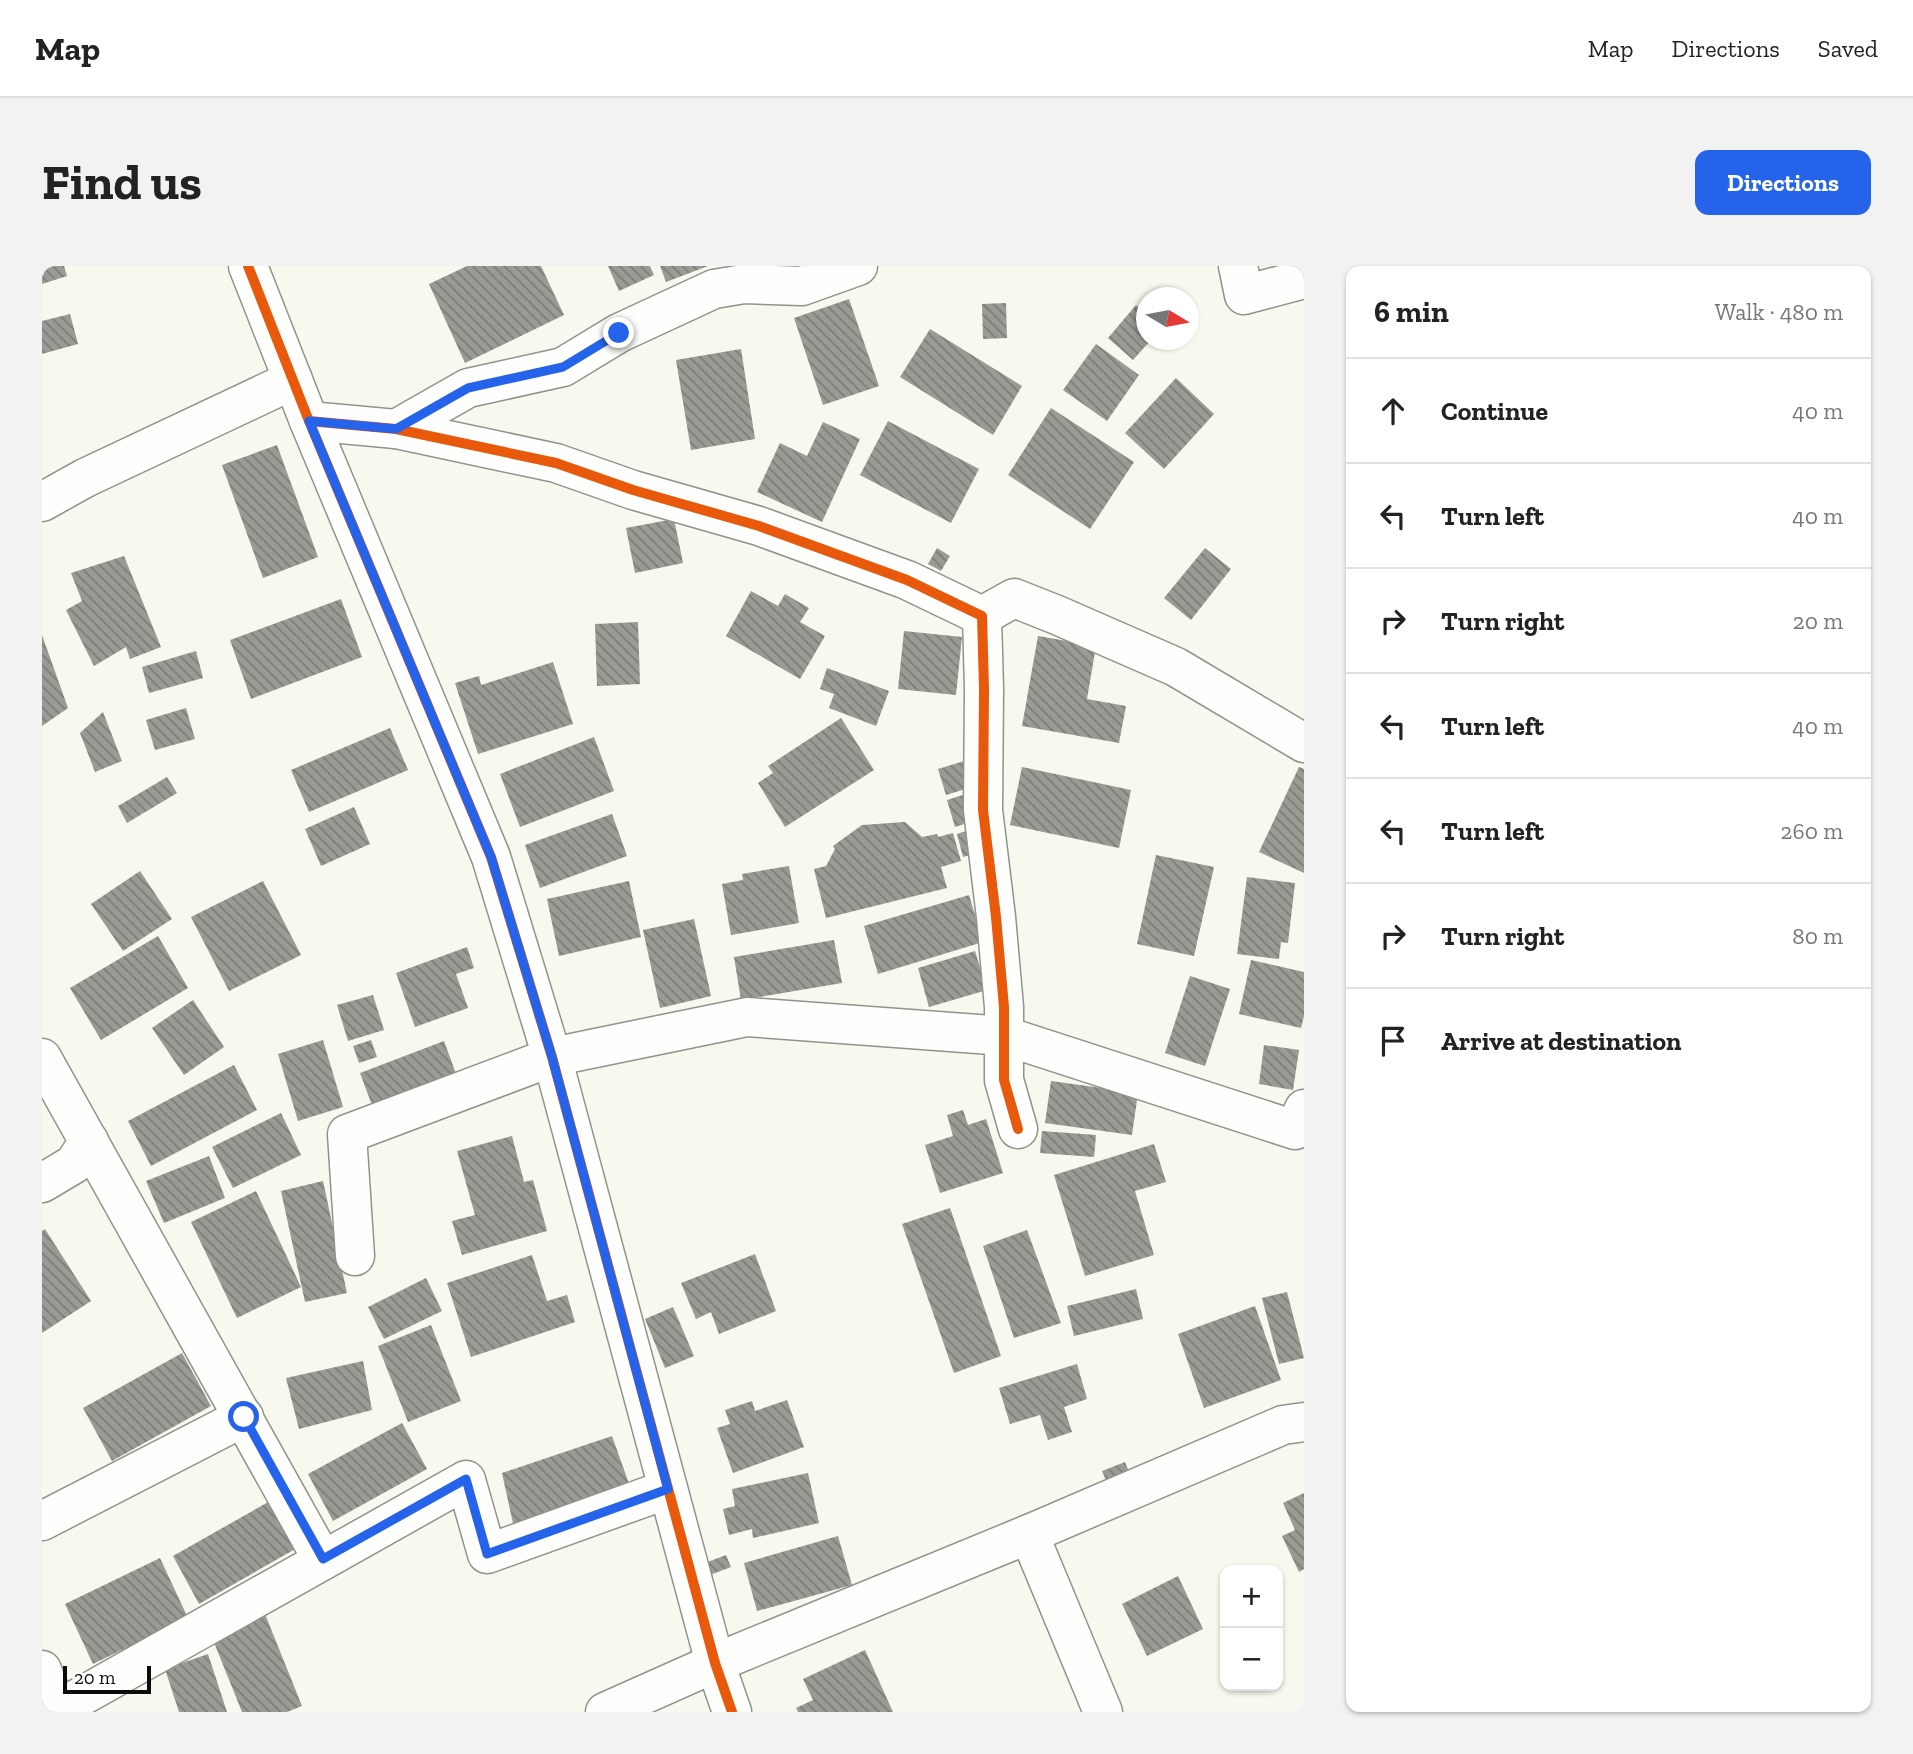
<!DOCTYPE html>
<html lang="en">
<head>
<meta charset="utf-8">
<style>
	body { margin:0; font-family:"Zilla Slab",serif; background:#f2f2f2; color:#222 }
	.controls { position:absolute; right:21px; bottom:21px; display:grid; overflow:hidden; border-radius:14px; box-shadow:0 2px 5px #0004 }
	.controls button { width:63px; height:63px; display:grid; place-items:center; padding:0; border:0; border-bottom:2px solid #e0e0e0; background:#fff; color:#222; font:35px sans-serif }
	.compass { position:absolute; left:1094px; top:21px; width:63px; height:63px; border-radius:50%; background:#fff; box-shadow:0 2px 5px #0004; rotate:100deg }
	.scale { position:absolute; left:21px; bottom:18px; width:88px; box-sizing:border-box; padding-left:7px; border:4px solid #0b0b0b; border-top:0; font-size:19px; line-height:24px; white-space:nowrap; color:#0b0b0b; -webkit-text-stroke:5px #fff; paint-order:stroke }
	.stop { position:absolute; width:21px; height:21px; margin:-16px; border:5px solid #2563eb; border-radius:50%; background:#fff }
	.stop.end { background:#2563eb; border-color:#fff; box-shadow:0 2px 7px #0008 }
	.list { margin:0; padding:0; list-style:none }
	h2 { display:flex; justify-content:space-between; align-items:center; height:91px; margin:0; padding:0 28px; font-size:30px }
	h2 small { font-size:23px; font-weight:400; color:#767676 }
	.list li { display:grid; grid-template-columns:46px 1fr auto; gap:21px; align-items:center; box-sizing:border-box; height:105px; padding:0 28px; border-top:2px solid #e0e0e0 }
	.list b { display:block; font-size:26px; white-space:nowrap }
	.list em { font-size:23px; font-style:normal; color:#767676 }
	.icon { flex:none; width:38px; height:38px; fill:none; stroke:currentColor; stroke-width:2; stroke-linecap:round; stroke-linejoin:round }
	.map { position:relative; flex:none; width:1262px; height:1446px; overflow:hidden; border-radius:14px }
	header { display:flex; align-items:center; gap:42px; box-sizing:border-box; height:98px; padding:0 35px; background:#fff; border-bottom:2px solid #e0e0e0 }
	header strong { font-size:33px }
	nav { display:flex; gap:38px; margin-inline-start:auto; font-size:24px }
	.intro { display:flex; align-items:center; justify-content:space-between; box-sizing:border-box; height:168px; padding:0 42px }
	h1 { margin:0; font-size:49px }
	.button { padding:18px 32px; border-radius:14px; background:#2563eb; color:#fff; font-size:24px; font-weight:700 }
	main { display:flex; gap:42px; padding:0 42px }
	aside { flex:1; background:#fff; border-radius:14px; box-shadow:0 2px 5px #0004 }
	.map>svg:first-child { display:block }
</style>
</head>
<body>
<header>
<strong>Map</strong>
<nav><a>Map</a><a>Directions</a><a>Saved</a></nav>
</header>
<div class="intro"><h1>Find us</h1><a class="button">Directions</a></div>
<main>
<div class="map">
<svg width="1262" height="1446" viewBox="0 0 1262 1446">
	<defs>
		<pattern id="building-back-hatch" width="6" height="6" patternUnits="userSpaceOnUse" patternTransform="scale(1.75)"><rect width="6" height="6" fill="#9c9a94"/><path d="M-1 5l2 2M0 0l6 6M5-1l2 2" fill="none" stroke="#7d7c77"/></pattern>
	</defs>
	<rect width="100%" height="100%" fill="#f9f8ee"/>
	<g fill="url(#building-back-hatch)">
		<polygon points="0,0 22,0 25,10 0,18"/>
		<polygon points="425,0 499,0 522,49 423,97 387,18"/>
		<polygon points="566,0 608,0 612,9 577,25"/>
		<polygon points="618,0 666,0 624,16"/>
		<polygon points="807,33 837,120 781,139 752,52"/>
		<polygon points="964,37 965,72 941,73 940,38"/>
		<polygon points="1094,39 1104,48 1104,74 1109,74 1091,94 1066,72"/>
		<polygon points="28,48 36,78 0,88 0,55"/>
		<polygon points="888,63 980,120 951,169 858,111"/>
		<polygon points="1054,78 1097,109 1065,155 1021,124"/>
		<polygon points="699,83 713,173 649,184 634,94"/>
		<polygon points="1134,112 1172,148 1122,203 1083,167"/>
		<polygon points="1009,142 1092,196 1048,263 966,209"/>
		<polygon points="846,155 937,203 909,257 818,209"/>
		<polygon points="781,156 818,173 780,256 715,226 738,177 765,190"/>
		<polygon points="235,179 276,291 221,312 180,199"/>
		<polygon points="632,253 641,297 593,307 584,262"/>
		<polygon points="895,282 908,290 899,305 886,298"/>
		<polygon points="1163,282 1189,303 1149,354 1122,332"/>
		<polygon points="82,290 119,381 88,393 84,381 52,400 24,344 40,335 29,307"/>
		<polygon points="709,325 736,340 743,328 767,342 758,356 783,370 758,413 684,370"/>
		<polygon points="299,333 320,391 209,433 188,374"/>
		<polygon points="596,356 598,418 555,420 553,358"/>
		<polygon points="862,365 920,371 914,429 856,423"/>
		<polygon points="0,369 26,442 0,460"/>
		<polygon points="996,370 1054,380 1045,433 1084,440 1077,477 980,460"/>
		<polygon points="154,385 161,412 107,427 100,401"/>
		<polygon points="511,396 531,458 436,488 413,417 437,410 439,419"/>
		<polygon points="785,402 847,425 834,460 787,442 792,428 778,423"/>
		<polygon points="144,442 153,473 113,484 104,454"/>
		<polygon points="61,446 80,495 53,506 38,467"/>
		<polygon points="799,452 832,504 743,561 716,517 731,507 726,500"/>
		<polygon points="348,462 366,504 267,546 249,504"/>
		<polygon points="552,471 572,525 478,561 458,508"/>
		<polygon points="922,495 930,521 904,529 896,503"/>
		<polygon points="980,501 1089,524 1077,582 968,559"/>
		<polygon points="1257,501 1262,503 1262,607 1217,586"/>
		<polygon points="125,511 135,527 85,557 76,540"/>
		<polygon points="930,526 938,553 913,561 905,534"/>
		<polygon points="312,541 328,578 279,600 263,563"/>
		<polygon points="570,548 585,590 498,622 483,579"/>
		<polygon points="863,556 880,571 895,568 896,571 911,567 919,595 899,601 905,622 784,652 772,603 784,600 793,583 791,580 820,559"/>
		<polygon points="933,562 941,585 921,591 915,568"/>
		<polygon points="1114,589 1172,601 1152,690 1095,678"/>
		<polygon points="747,600 757,657 689,669 680,618 701,614 700,608"/>
		<polygon points="98,605 130,653 81,685 49,638"/>
		<polygon points="1205,611 1253,617 1246,677 1239,676 1237,693 1195,688"/>
		<polygon points="221,615 259,689 187,725 149,651"/>
		<polygon points="587,615 599,671 517,690 505,633"/>
		<polygon points="927,629 941,676 836,708 822,660"/>
		<polygon points="652,653 669,730 618,742 601,664"/>
		<polygon points="116,670 146,722 59,774 28,722"/>
		<polygon points="792,674 800,717 699,734 692,691"/>
		<polygon points="425,681 432,702 414,708 426,742 373,761 354,707"/>
		<polygon points="933,685 945,724 887,741 876,702"/>
		<polygon points="1209,694 1262,706 1262,750 1259,762 1197,748"/>
		<polygon points="1148,710 1188,723 1163,800 1123,787"/>
		<polygon points="331,729 342,764 306,775 295,739"/>
		<polygon points="151,734 182,781 142,809 110,762"/>
		<polygon points="281,774 301,841 256,855 236,788"/>
		<polygon points="329,774 335,791 317,797 311,780"/>
		<polygon points="402,775 418,819 334,850 318,807"/>
		<polygon points="1222,779 1257,784 1251,824 1217,818"/>
		<polygon points="192,799 215,844 109,900 86,855"/>
		<polygon points="1009,815 1096,827 1090,869 1003,857"/>
		<polygon points="921,844 926,859 944,853 961,907 898,927 883,879 911,870 905,849"/>
		<polygon points="239,847 259,889 191,922 170,881"/>
		<polygon points="1000,865 1054,869 1052,891 998,887"/>
		<polygon points="470,870 482,916 491,914 505,965 420,989 410,955 433,949 415,885"/>
		<polygon points="1112,878 1124,916 1093,925 1112,989 1043,1010 1012,909"/>
		<polygon points="167,890 183,932 122,957 104,915"/>
		<polygon points="281,915 305,1027 263,1036 239,925"/>
		<polygon points="214,925 259,1021 195,1052 149,956"/>
		<polygon points="908,942 959,1090 912,1107 860,958"/>
		<polygon points="3,963 49,1035 0,1067 0,965"/>
		<polygon points="985,964 1019,1057 972,1072 941,980"/>
		<polygon points="713,988 734,1045 677,1068 669,1046 654,1053 639,1017"/>
		<polygon points="490,989 505,1035 525,1029 533,1056 429,1091 405,1017"/>
		<polygon points="384,1012 400,1045 342,1073 326,1041"/>
		<polygon points="1094,1023 1101,1053 1032,1070 1025,1040"/>
		<polygon points="1245,1026 1262,1092 1237,1098 1220,1032"/>
		<polygon points="1213,1040 1239,1114 1162,1142 1136,1068"/>
		<polygon points="631,1041 652,1090 623,1102 603,1053"/>
		<polygon points="389,1059 419,1135 366,1156 336,1080"/>
		<polygon points="140,1087 169,1140 70,1195 41,1142"/>
		<polygon points="321,1095 330,1144 257,1163 244,1112"/>
		<polygon points="1035,1098 1045,1133 1022,1141 1030,1166 1006,1174 998,1149 968,1158 957,1122"/>
		<polygon points="745,1134 762,1181 691,1207 675,1162 688,1158 683,1144 710,1135 713,1145"/>
		<polygon points="360,1157 385,1203 291,1255 266,1208"/>
		<polygon points="570,1170 590,1226 472,1262 460,1207"/>
		<polygon points="1083,1196 1089,1211 1066,1219 1060,1205"/>
		<polygon points="766,1207 777,1257 711,1272 710,1263 687,1269 681,1243 693,1240 690,1223"/>
		<polygon points="1262,1227 1262,1303 1257,1306 1240,1270 1253,1264 1241,1237"/>
		<polygon points="228,1235 255,1282 157,1338 131,1290"/>
		<polygon points="796,1270 810,1319 715,1345 702,1297"/>
		<polygon points="684,1289 689,1301 660,1312 655,1300"/>
		<polygon points="118,1292 146,1352 51,1398 23,1338"/>
		<polygon points="1136,1310 1161,1363 1105,1390 1080,1338"/>
		<polygon points="223,1348 260,1440 245,1446 200,1446 169,1369"/>
		<polygon points="823,1384 851,1446 756,1446 754,1442 771,1434 761,1413"/>
		<polygon points="166,1388 185,1446 137,1446 123,1403"/>
	</g>
	<g fill="none" stroke-linecap="round" stroke-linejoin="round">
		<g stroke="#92928d" stroke-width="41">
			<g id="minor">
				<polyline points="206,0 267,155 449,591 510,791 673,1397 690,1446"/>
				<polyline points="1196,0 1202,29 1262,13"/>
				<polyline points="267,155 354,163 514,197 591,224 717,260 865,314 940,350 942,423 941,544 954,651 962,741 962,814 976,863"/>
				<polyline points="354,163 426,122 521,101 577,67 672,23 702,18 760,20 816,0"/>
				<polyline points="0,236 43,212 251,114"/>
				<polyline points="940,350 972,332 1015,349 1134,401 1262,477"/>
				<polyline points="0,792 280,1293"/>
				<polyline points="0,917 32,898 47,875"/>
				<polyline points="313,990 305,868 510,791 705,751 963,770 1253,864 1262,843"/>
				<polyline points="0,1255 202,1151"/>
				<polyline points="987,1268 1061,1446"/>
				<polyline points="0,1404 15,1444 424,1214 445,1288 626,1223"/>
				<polyline points="563,1446 673,1397 987,1268 1241,1159 1262,1156"/>
			</g>
		</g>
		<use href="#minor" stroke="#fefefc" stroke-width="38"/>
		<g stroke="#fff" stroke-width="15">
			<g id="cycleway">
				<polyline points="206,0 267,155 449,591 510,791 673,1397 690,1446"/>
				<polyline points="267,155 354,163 514,197 591,224 717,260 865,314 940,350 942,423 941,544 954,651 962,741 962,814 976,863"/>
			</g>
		</g>
		<use href="#cycleway" stroke="#e8590c" stroke-width="10"/>
	</g>
	<g fill="none" stroke-linecap="round" stroke-linejoin="round">
		<polyline stroke="#2563eb" stroke-width="9" points="202,1151 281,1293 424,1213 445,1288 626,1223 510,791 449,591 267,155 354,163 426,122 521,101 577,67"/>
	</g>
</svg>
<div class="controls">
<button>+</button>
<button>−</button>
</div>
<svg class="compass" viewBox="-18 -18 36 36"><path d="M0-13l5 13h-10z" fill="#e53935"/><path d="M0 13l5-13h-10z" fill="#767676"/></svg>
<div class="scale">20 m</div>
<div class="stop" style="left:202px;top:1151px"></div>
<div class="stop end" style="left:577px;top:67px"></div>
</div>
<aside>
<h2>6 min<small>Walk · 480 m</small></h2>
<ul class="list">
<li><svg class="icon" aria-label="ahead" viewBox="0 0 24 24"><path d="M12 20V5M6 11l6-6 6 6"/></svg><div><b>Continue</b></div><em>40 m</em></li>
<li><svg class="icon" aria-label="left" viewBox="0 0 24 24"><path d="M17 20v-9H6M10 6l-5 5 5 5"/></svg><div><b>Turn left</b></div><em>40 m</em></li>
<li><svg class="icon" aria-label="right" viewBox="0 0 24 24"><path d="M7 20v-9h11M14 6l5 5-5 5"/></svg><div><b>Turn right</b></div><em>20 m</em></li>
<li><svg class="icon" aria-label="left" viewBox="0 0 24 24"><path d="M17 20v-9H6M10 6l-5 5 5 5"/></svg><div><b>Turn left</b></div><em>40 m</em></li>
<li><svg class="icon" aria-label="left" viewBox="0 0 24 24"><path d="M17 20v-9H6M10 6l-5 5 5 5"/></svg><div><b>Turn left</b></div><em>260 m</em></li>
<li><svg class="icon" aria-label="right" viewBox="0 0 24 24"><path d="M7 20v-9h11M14 6l5 5-5 5"/></svg><div><b>Turn right</b></div><em>80 m</em></li>
<li><svg class="icon" aria-label="arrive" viewBox="0 0 24 24"><path d="M6 21V4h12l-3 4 3 4H6"/></svg><div><b>Arrive at destination</b></div></li>
</ul>
</aside>
</main>
</body>
</html>
